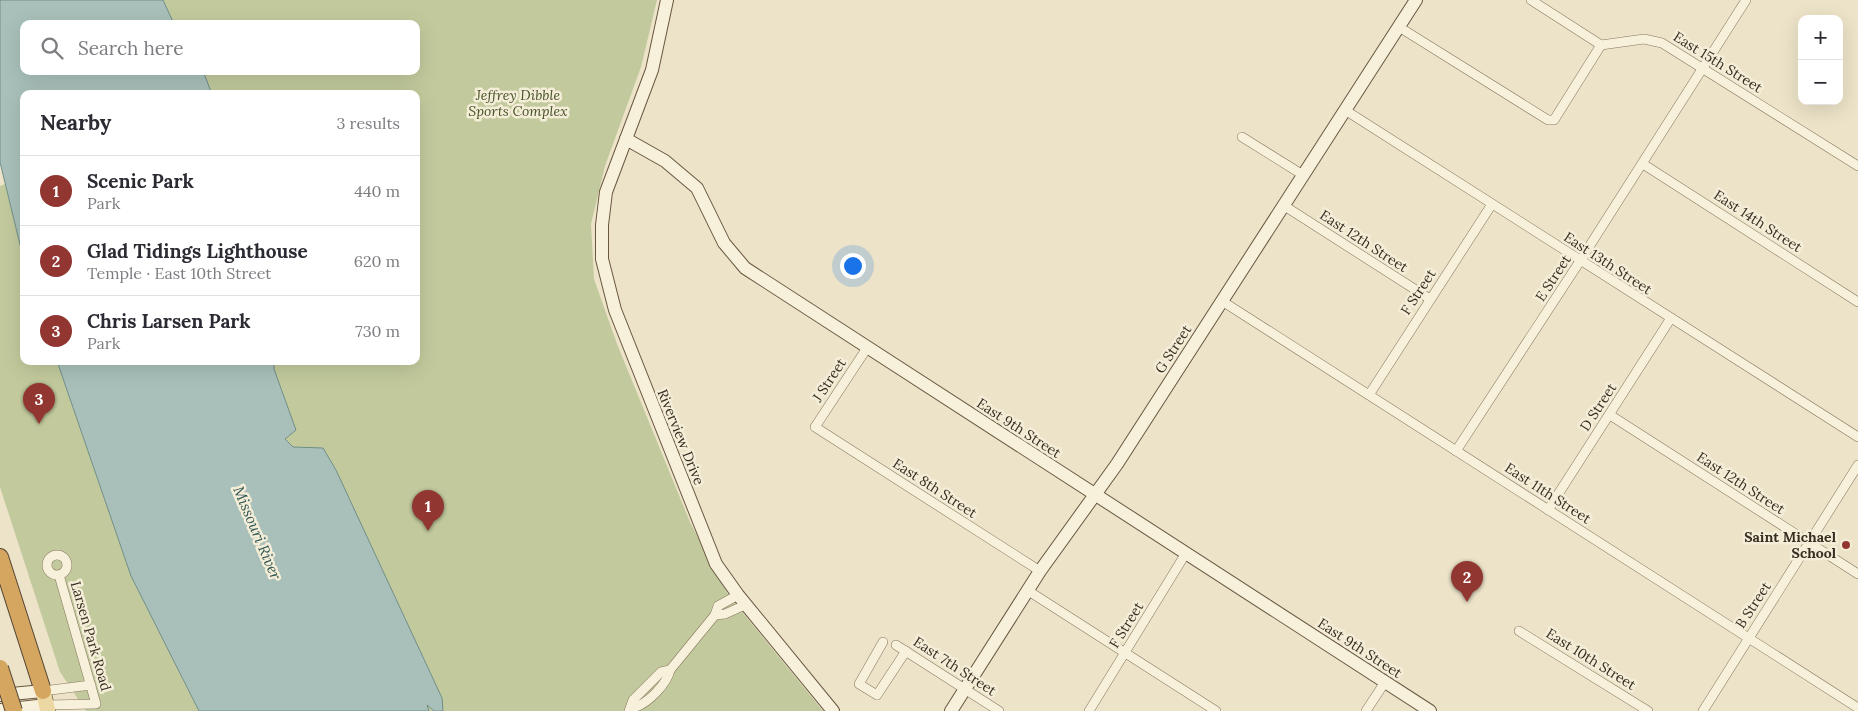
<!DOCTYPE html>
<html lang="en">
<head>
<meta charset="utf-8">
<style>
	body { margin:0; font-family:Lora,serif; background:#f7f7f7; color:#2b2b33 }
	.controls { position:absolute; right:15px; top:15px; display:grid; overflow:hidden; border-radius:10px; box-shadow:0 5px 20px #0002 }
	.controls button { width:45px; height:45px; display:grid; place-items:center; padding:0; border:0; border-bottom:1px solid #e1e1e2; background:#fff; color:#2b2b33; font:25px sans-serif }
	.you { position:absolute; left:852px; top:265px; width:18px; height:18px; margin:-12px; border:4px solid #fff; border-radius:50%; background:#1a73e8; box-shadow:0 0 0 8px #1a73e833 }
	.badge { display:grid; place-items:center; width:32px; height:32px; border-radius:50%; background:#923632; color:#fff; font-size:16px; font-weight:700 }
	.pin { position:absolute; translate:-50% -41px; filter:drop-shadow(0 1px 2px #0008) }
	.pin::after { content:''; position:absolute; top:26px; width:18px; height:15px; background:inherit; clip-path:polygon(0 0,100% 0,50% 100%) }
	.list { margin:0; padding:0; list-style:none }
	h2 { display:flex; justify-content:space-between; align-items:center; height:65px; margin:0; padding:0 20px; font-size:21px }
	h2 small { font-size:16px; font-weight:400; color:#7c7c81 }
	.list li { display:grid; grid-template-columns:32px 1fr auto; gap:15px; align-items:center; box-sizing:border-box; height:70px; padding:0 20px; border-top:1px solid #e1e1e2 }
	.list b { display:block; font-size:19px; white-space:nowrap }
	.list p { margin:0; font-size:16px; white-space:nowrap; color:#7c7c81 }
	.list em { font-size:16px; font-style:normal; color:#7c7c81 }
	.icon { flex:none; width:28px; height:28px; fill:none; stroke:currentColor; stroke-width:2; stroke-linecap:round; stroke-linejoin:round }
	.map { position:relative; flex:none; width:1858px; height:711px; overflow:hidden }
	.search { position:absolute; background:#fff; box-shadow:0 5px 20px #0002; left:20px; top:20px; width:400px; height:55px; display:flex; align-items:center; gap:12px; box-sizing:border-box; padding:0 18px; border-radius:10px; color:#7c7c81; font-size:19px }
	.panel { position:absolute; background:#fff; box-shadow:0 5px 20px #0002; left:20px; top:90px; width:400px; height:275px; border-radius:10px }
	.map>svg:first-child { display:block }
</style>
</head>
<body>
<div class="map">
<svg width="1858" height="711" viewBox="0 0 1858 711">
	<rect width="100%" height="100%" fill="#ece3c8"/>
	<g fill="#c2ca9d">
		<polygon points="143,0 657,0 641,67 605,166 591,224 594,279 617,344 690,522 729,596 823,711 399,711 245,361 416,361 416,94 157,94 154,71 416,71 416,24 146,24"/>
		<polygon points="5,184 24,261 24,361 57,361 131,576 199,711 86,711 60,672 0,487 0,186"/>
	</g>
	<g fill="#a9c0ba" stroke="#708e88">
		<polygon points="0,0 163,0 174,24 24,24 24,71 203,71 212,94 24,94 24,261 0,162"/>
		<polygon points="57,361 274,361 274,369 296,430 285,439 293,447 323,448 336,470 442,698 443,711 434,711 427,705 429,711 199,711 131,576"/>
	</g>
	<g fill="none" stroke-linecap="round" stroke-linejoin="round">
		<g stroke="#87765e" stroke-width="10">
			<g id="street">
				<polyline points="1531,0 1601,45 1644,39 1662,43 1858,166"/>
				<polyline points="1399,27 1548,120 1554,120 1601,45"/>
				<polyline points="1345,110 1858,437"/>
				<polyline points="1242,137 1303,175"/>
				<polyline points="1643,164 1858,302"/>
				<polyline points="1283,205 1430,299"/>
				<polyline points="1222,301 1858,708"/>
				<polyline points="867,348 815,427 1040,571"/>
				<polyline points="1369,395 1492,204"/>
				<polyline points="1610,415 1858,574"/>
				<polyline points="1456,451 1580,261 1746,0"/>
				<polyline points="1548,510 1671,318"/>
				<circle cx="57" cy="565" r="10"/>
				<polyline points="1027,590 1216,711"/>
				<polyline points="715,615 725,614 745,605"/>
				<polyline points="1519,631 1648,711"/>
				<polyline points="883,642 859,684 877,695 906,651"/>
				<polyline points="896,645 999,711"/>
				<polyline points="43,691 91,685"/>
				<polyline points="47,705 96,704 59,575"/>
				<path d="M632,708C647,705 667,684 670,670L715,615L718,606L738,595"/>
				<polyline points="629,711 633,700 661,672 670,670"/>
				<polyline points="1089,711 1186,553"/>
				<polyline points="1366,711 1385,682"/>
				<polyline points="1703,711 1858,465"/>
			</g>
		</g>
		<g stroke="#695741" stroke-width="14">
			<g id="secondary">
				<polyline points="667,0 652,70 606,192 602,225 602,259 615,310 716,564 738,595 833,711"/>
				<polyline points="626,139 665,161 697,188 724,243 745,268 1430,711"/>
				<polyline points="0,695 43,691"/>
				<polyline points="0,710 47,705"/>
				<polyline points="951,711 1040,571 1117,464 1416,0"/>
			</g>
		</g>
		<g stroke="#554432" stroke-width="16">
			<polyline id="primary" points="43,691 48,711"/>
		</g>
		<g stroke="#554432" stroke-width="18">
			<polyline id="highway" points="0,557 43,691"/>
		</g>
		<use href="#street" stroke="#f7f0db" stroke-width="9"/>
		<use href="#secondary" stroke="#f7f0db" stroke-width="12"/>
		<use href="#primary" stroke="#ecd8a3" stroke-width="15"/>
		<use href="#highway" stroke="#d4a660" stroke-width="16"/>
		<g stroke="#554432" stroke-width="18" stroke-linecap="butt">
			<polyline id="highway-bridge" points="0,668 14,711"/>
		</g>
		<use href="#highway-bridge" stroke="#d4a660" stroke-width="16"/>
	</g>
	<circle fill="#923632" stroke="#f4edd7" stroke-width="2" cx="1846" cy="545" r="5"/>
	<g text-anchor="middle" stroke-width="5" stroke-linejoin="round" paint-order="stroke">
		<g font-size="14" fill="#382d21" stroke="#f4edd7">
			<text transform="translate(1718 62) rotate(32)" y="5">East 15th Street</text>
			<text transform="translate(1758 221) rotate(33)" y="5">East 14th Street</text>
			<text transform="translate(1364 241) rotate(33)" y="5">East 12th Street</text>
			<text transform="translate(1608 263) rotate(33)" y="5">East 13th Street</text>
			<text transform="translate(1553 278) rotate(-57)" y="5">E Street</text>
			<text transform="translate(1418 292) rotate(-57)" y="5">F Street</text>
			<text transform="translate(1173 349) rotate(-57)" y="5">G Street</text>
			<text transform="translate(829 380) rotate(-57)" y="5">J Street</text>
			<text transform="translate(1598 407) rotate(-57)" y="5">D Street</text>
			<text transform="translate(1019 428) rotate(33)" y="5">East 9th Street</text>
			<text transform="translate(681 437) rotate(68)" y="5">Riverview Drive</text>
			<text transform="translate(1741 483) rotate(33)" y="5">East 12th Street</text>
			<text transform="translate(935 488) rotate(33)" y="5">East 8th Street</text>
			<text transform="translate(1548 493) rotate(33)" y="5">East 11th Street</text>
			<text transform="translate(1753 605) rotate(-57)" y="5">B Street</text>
			<text transform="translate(1126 625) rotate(-58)" y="5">F Street</text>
			<text transform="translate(91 636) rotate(74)" y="5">Larsen Park Road</text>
			<text transform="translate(1360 648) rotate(33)" y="5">East 9th Street</text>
			<text transform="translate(1591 659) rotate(32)" y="5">East 10th Street</text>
			<text transform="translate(955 666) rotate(33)" y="5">East 7th Street</text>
		</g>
		<g font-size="14" font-style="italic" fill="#475329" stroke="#f4edd7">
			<text x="518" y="100">Jeffrey Dibble<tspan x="518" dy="16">Sports Complex</tspan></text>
		</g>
		<g font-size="14" font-weight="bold" fill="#382d21" stroke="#f4edd7" text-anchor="end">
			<text x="1836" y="542">Saint Michael<tspan x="1836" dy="16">School</tspan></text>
		</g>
		<g font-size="15" font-style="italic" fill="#315756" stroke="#f4edd7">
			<text transform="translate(257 533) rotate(67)" y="5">Missouri River</text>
		</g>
	</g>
</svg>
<div class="controls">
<button>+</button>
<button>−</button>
</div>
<div class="you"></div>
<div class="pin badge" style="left:428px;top:531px">1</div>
<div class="pin badge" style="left:1467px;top:602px">2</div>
<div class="pin badge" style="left:39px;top:424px">3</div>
<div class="search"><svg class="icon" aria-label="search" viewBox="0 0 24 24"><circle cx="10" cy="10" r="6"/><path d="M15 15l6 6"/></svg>Search here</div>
<section class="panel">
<h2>Nearby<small>3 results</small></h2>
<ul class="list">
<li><span class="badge">1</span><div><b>Scenic Park</b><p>Park</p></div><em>440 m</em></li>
<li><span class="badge">2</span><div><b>Glad Tidings Lighthouse</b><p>Temple · East 10th Street</p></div><em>620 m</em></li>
<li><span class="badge">3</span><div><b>Chris Larsen Park</b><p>Park</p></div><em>730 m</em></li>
</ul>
</section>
</div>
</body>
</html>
